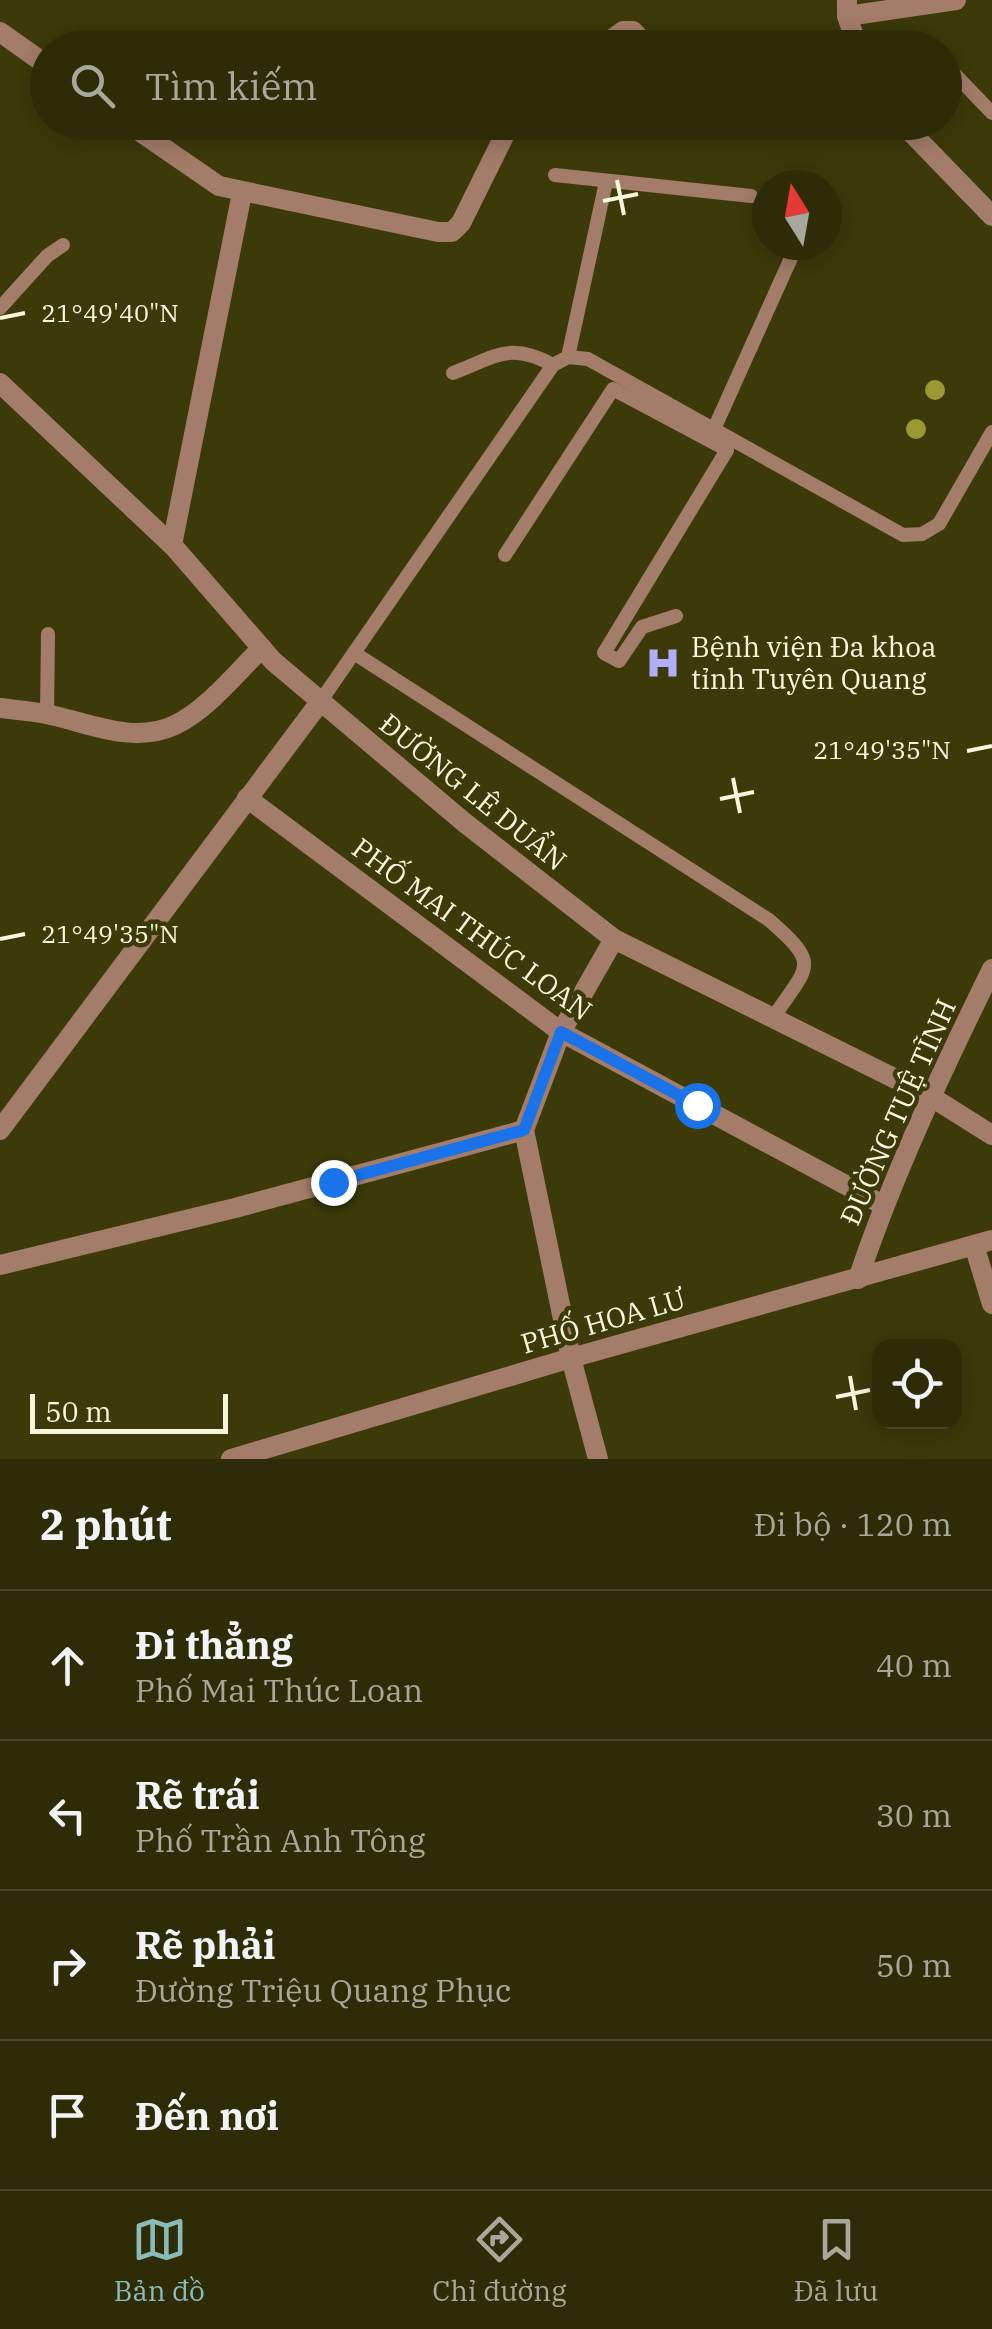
<!DOCTYPE html>
<html lang="vi">
<head>
<meta charset="utf-8">
<style>
	body { margin:0; font-family:"IBM Plex Serif",serif; background:#353411; color:#f1f3f6 }
	.controls { position:absolute; right:30px; bottom:30px; display:grid; overflow:hidden; border-radius:20px; box-shadow:0 5px 25px #0003 }
	.controls button { width:90px; height:90px; display:grid; place-items:center; padding:0; border:0; border-bottom:2px solid #484828; background:#2d2c07; color:#f1f3f6; font:50px sans-serif }
	.compass { position:absolute; left:752px; top:170px; width:90px; height:90px; border-radius:50%; background:#2d2c07; box-shadow:0 5px 25px #0003; rotate:349deg }
	.scale { position:absolute; left:30px; bottom:25px; width:198px; box-sizing:border-box; padding-left:10px; border:5px solid #f7f7de; border-top:0; font-size:28px; line-height:35px; white-space:nowrap; color:#f7f7de; -webkit-text-stroke:8px #3c3a09; paint-order:stroke }
	.stop { position:absolute; width:30px; height:30px; margin:-22px; border:8px solid #1a73e8; border-radius:50%; background:#fff }
	.stop.end { background:#1a73e8; border-color:#fff; box-shadow:0 2px 10px #0008 }
	.list { margin:0; padding:0; list-style:none }
	h2 { display:flex; justify-content:space-between; align-items:center; height:130px; margin:0; padding:0 40px; font-size:42px }
	h2 small { font-size:32px; font-weight:400; color:#a7a79b }
	.list li { display:grid; grid-template-columns:65px 1fr auto; gap:30px; align-items:center; box-sizing:border-box; height:150px; padding:0 40px; border-top:2px solid #484828 }
	.list b { display:block; font-size:38px; white-space:nowrap }
	.list p { margin:0; font-size:32px; white-space:nowrap; color:#a7a79b }
	.list em { font-size:32px; font-style:normal; color:#a7a79b }
	.icon { flex:none; width:55px; height:55px; fill:none; stroke:currentColor; stroke-width:2; stroke-linecap:round; stroke-linejoin:round }
	.map { position:relative; flex:none; width:992px; height:1459px; overflow:hidden }
	.search { position:absolute; background:#2d2c07; box-shadow:0 5px 25px #0003; left:30px; right:30px; top:30px; height:110px; display:flex; align-items:center; gap:25px; box-sizing:border-box; padding:0 35px; border-radius:55px; color:#a7a79b; font-size:38px }
	.sheet { height:730px; background:#2d2c07 }
	nav { display:flex; justify-content:space-around; align-items:center; box-sizing:border-box; height:140px; border-top:2px solid #484828; background:#2d2c07; font-size:28px; color:#a7a79b }
	nav a { display:grid; justify-items:center; gap:5px }
	nav .on { color:#8bbbb9 }
	.map>svg:first-child { display:block }
</style>
</head>
<body>
<div class="map">
<svg width="992" height="1459" viewBox="0 0 992 1459">
	<rect width="100%" height="100%" fill="#3c3a09"/>
	<g fill="none" stroke-linecap="round" stroke-linejoin="round">
		<g stroke="#a47d6a" stroke-width="14">
			<path d="M892,48C907,40 915,39 930,48"/>
			<polyline points="944,63 992,113"/>
			<polyline points="555,175 751,196"/>
			<polyline points="0,308 47,256 63,245"/>
			<polyline points="568,357 606,182"/>
			<path d="M453,373C496,357 509,341 553,365"/>
			<polyline points="505,555 613,389 722,447"/>
			<polyline points="676,616 642,627 619,661 604,653 727,450 714,429 796,247"/>
			<path d="M354,653L769,920C822,966 808,965 773,1018"/>
			<polyline points="320,702 553,365 568,357 588,359 903,535 922,534 939,524 992,432"/>
			<polyline points="47,714 48,634"/>
		</g>
		<g stroke="#a47d6a" stroke-width="20">
			<polyline points="847,0 847,16 858,48"/>
			<polyline points="847,16 956,0"/>
			<polyline points="0,32 48,66"/>
			<polyline points="600,48 623,31 633,31 649,48"/>
			<polyline points="126,122 219,186 438,232 452,232 461,223 511,122"/>
			<polyline points="901,122 992,216"/>
			<polyline points="0,383 174,547 273,661 465,823 614,939 930,1096 992,1135"/>
			<polyline points="172,545 242,193"/>
			<path d="M0,708C15,710 31,711 46,714C87,722 133,745 175,725C208,709 235,674 262,648"/>
			<polyline points="247,798 561,1032 883,1205"/>
			<polyline points="0,1130 320,702"/>
			<polyline points="974,1245 992,1304"/>
			<polyline points="0,1265 235,1208 524,1130"/>
			<path d="M858,1279C894,1172 942,1071 992,969"/>
			<polyline points="231,1459 571,1358 992,1240"/>
			<polyline points="598,1459 571,1358 524,1130 561,1032 614,939"/>
		</g>
	</g>
	<g fill="#9c9836">
		<circle cx="935" cy="390" r="10"/>
		<circle cx="916" cy="429" r="10"/>
	</g>
	<g fill="none" stroke-linecap="round" stroke-linejoin="round">
		<polyline stroke="#1a73e8" stroke-width="12" points="333,1182 524,1130 561,1032 697,1105"/>
	</g>
	<path fill="none" stroke="#f7f7de" stroke-width="4" d="M617,180L624,215M603,201L638,194M0,318L25,313M967,751L992,746M733,778L740,813M720,799L754,792M0,939L25,934M850,1376L856,1410M836,1397L870,1390"/>
	<defs>
		<g id="hospital-bare" transform="scale(2.7)"><path d="M-5-5h3v3.5h4V-5h3V5h-3V1.5h-4V5h-3Z" fill="#b2adf9" stroke="#3c3a09" stroke-width="2.5" paint-order="stroke"/></g>
	</defs>
	<g fill-rule="evenodd">
		<use href="#hospital-bare" x="663" y="663"/>
	</g>
	<g text-anchor="middle" stroke-width="9" stroke-linejoin="round" paint-order="stroke">
		<g font-size="28" fill="#f7f7de" stroke="#3c3a09" text-anchor="start">
			<text x="691" y="657">Bệnh viện Đa khoa<tspan x="691" dy="32">tỉnh Tuyên Quang</tspan></text>
		</g>
		<g font-size="28" fill="#f7f7de" stroke="#3c3a09">
			<text transform="translate(473 792) rotate(39)" y="10">ĐƯỜNG LÊ DUẨN</text>
			<text transform="translate(472 929) rotate(36)" y="10">PHỐ MAI THÚC LOAN</text>
			<text transform="translate(898 1112) rotate(-66)" y="10">ĐƯỜNG TUỆ TĨNH</text>
			<text transform="translate(603 1321) rotate(-16)" y="10">PHỐ HOA LƯ</text>
		</g>
	</g>
	<g font-size="25" text-anchor="middle" fill="#f7f7de" stroke="#3c3a09" stroke-width="9" stroke-linejoin="round" paint-order="stroke">
		<text x="110" y="322">21°49'40"N</text>
		<text x="882" y="759">21°49'35"N</text>
		<text x="110" y="943">21°49'35"N</text>
	</g>
</svg>
<div class="controls">
<button><svg class="icon" aria-label="locate" viewBox="0 0 24 24"><circle cx="12" cy="12" r="6"/><path d="M12 2v4M12 18v4M2 12h4M18 12h4"/></svg></button>
</div>
<svg class="compass" viewBox="-18 -18 36 36"><path d="M0-13l5 13h-10z" fill="#e53935"/><path d="M0 13l5-13h-10z" fill="#a7a79b"/></svg>
<div class="scale">50 m</div>
<div class="stop" style="left:697px;top:1105px"></div>
<div class="stop end" style="left:333px;top:1182px"></div>
<div class="search"><svg class="icon" aria-label="search" viewBox="0 0 24 24"><circle cx="10" cy="10" r="6"/><path d="M15 15l6 6"/></svg>Tìm kiếm</div>
</div>
<section class="sheet">
<h2>2 phút<small>Đi bộ · 120 m</small></h2>
<ul class="list">
<li><svg class="icon" aria-label="ahead" viewBox="0 0 24 24"><path d="M12 20V5M6 11l6-6 6 6"/></svg><div><b>Đi thẳng</b><p>Phố Mai Thúc Loan</p></div><em>40 m</em></li>
<li><svg class="icon" aria-label="left" viewBox="0 0 24 24"><path d="M17 20v-9H6M10 6l-5 5 5 5"/></svg><div><b>Rẽ trái</b><p>Phố Trần Anh Tông</p></div><em>30 m</em></li>
<li><svg class="icon" aria-label="right" viewBox="0 0 24 24"><path d="M7 20v-9h11M14 6l5 5-5 5"/></svg><div><b>Rẽ phải</b><p>Đường Triệu Quang Phục</p></div><em>50 m</em></li>
<li><svg class="icon" aria-label="arrive" viewBox="0 0 24 24"><path d="M6 21V4h12l-3 4 3 4H6"/></svg><div><b>Đến nơi</b></div></li>
</ul>
</section>
<nav>
<a class="on"><svg class="icon" aria-label="map" viewBox="0 0 24 24"><path d="M3 6l6-2 6 2 6-2v14l-6 2-6-2-6 2zM9 4v14M15 6v14"/></svg>Bản đồ</a>
<a><svg class="icon" aria-label="directions" viewBox="0 0 24 24"><path d="M12 3l9 9-9 9-9-9zM9 14v-3h6M13 9l2 2-2 2"/></svg>Chỉ đường</a>
<a><svg class="icon" aria-label="saved" viewBox="0 0 24 24"><path d="M7 4h10v16l-5-4-5 4z"/></svg>Đã lưu</a>
</nav>
</body>
</html>
